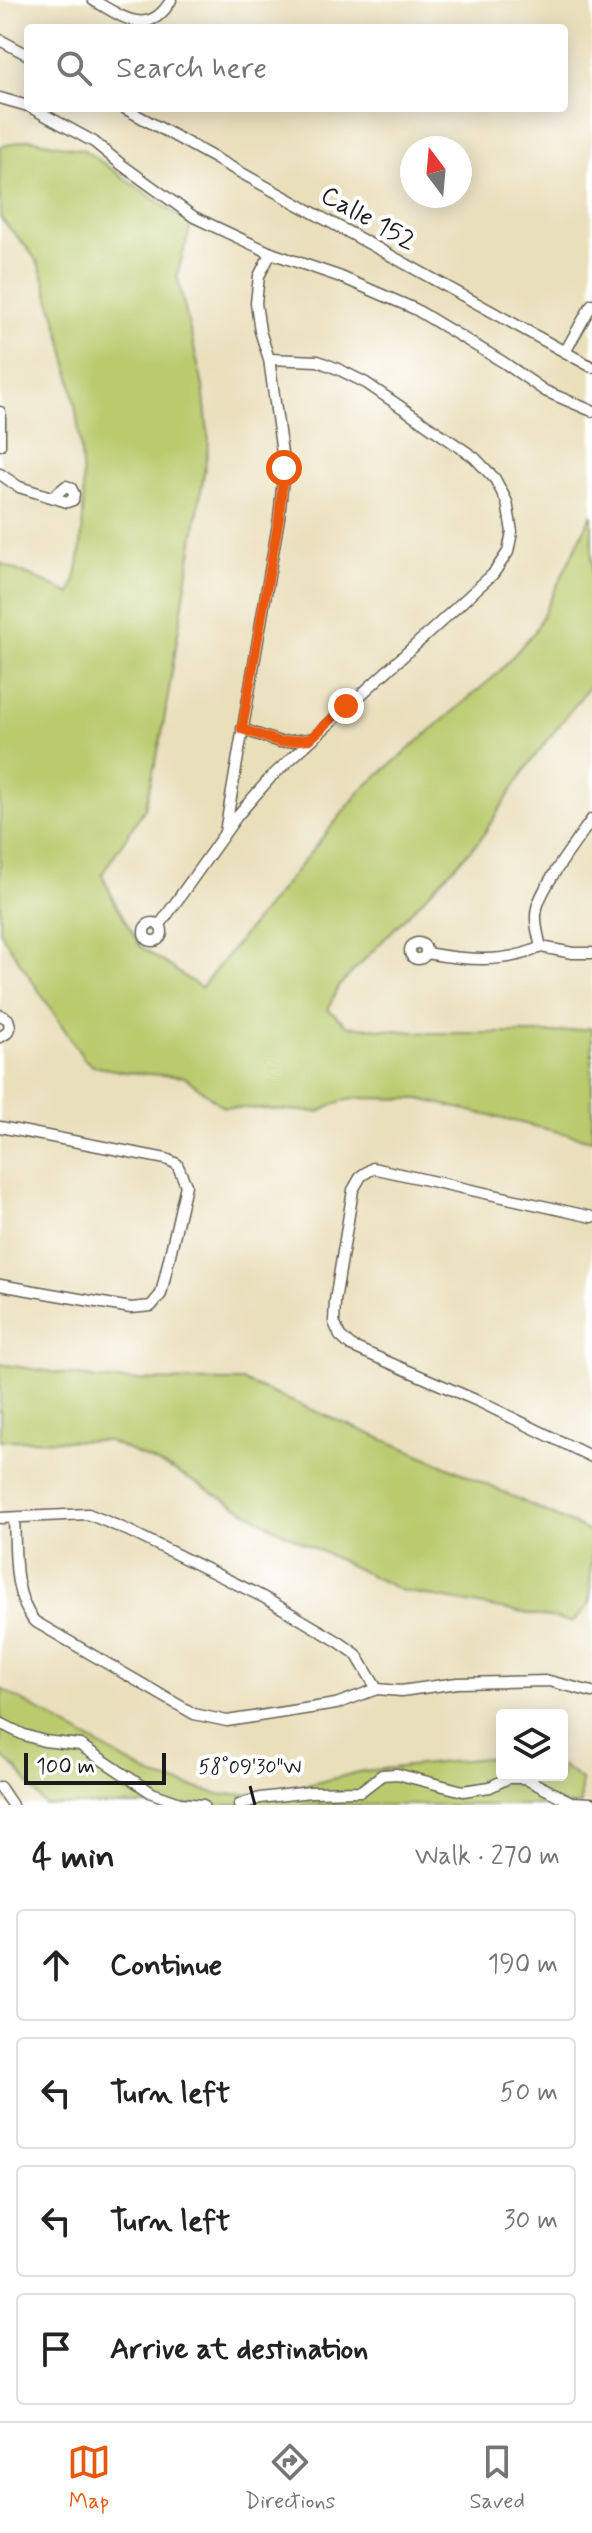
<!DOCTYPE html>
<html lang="en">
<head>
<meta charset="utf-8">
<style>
	body { margin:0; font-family:Mynerve,sans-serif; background:#f2f2f2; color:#222 }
	.controls { position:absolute; right:24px; bottom:24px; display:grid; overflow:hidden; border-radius:8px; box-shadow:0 4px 20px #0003 }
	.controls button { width:72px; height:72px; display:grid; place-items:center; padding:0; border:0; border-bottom:2px solid #e0e0e0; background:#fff; color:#222; font:40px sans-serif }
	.compass { position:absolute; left:400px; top:136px; width:72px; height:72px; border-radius:50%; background:#fff; box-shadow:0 4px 20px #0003; rotate:344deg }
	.scale { position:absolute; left:24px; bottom:20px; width:142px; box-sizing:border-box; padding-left:8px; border:4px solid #1c1c1c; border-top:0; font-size:22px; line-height:28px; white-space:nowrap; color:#1c1c1c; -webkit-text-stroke:6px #fff; paint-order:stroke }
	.stop { position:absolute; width:24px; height:24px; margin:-18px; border:6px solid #ea580c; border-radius:50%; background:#fff }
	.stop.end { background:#ea580c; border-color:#fff; box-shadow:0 2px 8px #0008 }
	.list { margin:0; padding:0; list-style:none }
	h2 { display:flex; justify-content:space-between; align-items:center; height:104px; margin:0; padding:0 32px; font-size:34px }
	h2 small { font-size:26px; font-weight:400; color:#767676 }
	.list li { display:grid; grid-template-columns:52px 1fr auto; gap:24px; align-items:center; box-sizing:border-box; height:112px; margin:0 16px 16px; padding:0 16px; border:2px solid #e0e0e0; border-radius:8px }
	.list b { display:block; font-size:30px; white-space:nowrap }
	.list em { font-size:26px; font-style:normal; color:#767676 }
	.icon { flex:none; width:44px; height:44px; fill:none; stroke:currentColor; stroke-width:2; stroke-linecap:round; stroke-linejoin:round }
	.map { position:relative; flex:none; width:592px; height:1805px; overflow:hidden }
	.search { position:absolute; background:#fff; box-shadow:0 4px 20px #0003; left:24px; right:24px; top:24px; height:88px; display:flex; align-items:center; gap:20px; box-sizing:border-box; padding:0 28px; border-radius:8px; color:#767676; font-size:30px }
	.sheet { height:616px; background:#fff }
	nav { display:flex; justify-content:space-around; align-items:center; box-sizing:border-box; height:112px; border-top:2px solid #e0e0e0; background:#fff; font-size:22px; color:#767676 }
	nav a { display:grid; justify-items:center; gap:4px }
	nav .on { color:#ea580c }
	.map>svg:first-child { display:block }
</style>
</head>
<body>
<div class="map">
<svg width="592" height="1805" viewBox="0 0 592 1805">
	<rect width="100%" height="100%" fill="#fff"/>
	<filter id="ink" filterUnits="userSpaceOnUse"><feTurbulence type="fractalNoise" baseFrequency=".0125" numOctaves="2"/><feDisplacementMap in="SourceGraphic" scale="16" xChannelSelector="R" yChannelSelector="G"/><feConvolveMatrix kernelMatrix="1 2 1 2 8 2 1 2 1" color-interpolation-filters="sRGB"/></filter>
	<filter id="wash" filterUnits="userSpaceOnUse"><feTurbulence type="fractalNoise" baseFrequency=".006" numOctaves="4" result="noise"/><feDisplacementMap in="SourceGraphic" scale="32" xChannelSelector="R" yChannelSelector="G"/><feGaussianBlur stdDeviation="1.8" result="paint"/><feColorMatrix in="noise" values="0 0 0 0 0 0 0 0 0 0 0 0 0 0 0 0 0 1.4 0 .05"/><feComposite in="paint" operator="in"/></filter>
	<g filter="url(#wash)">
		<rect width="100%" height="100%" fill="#eadfbb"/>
		<g fill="#baca6d" stroke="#6b7344" stroke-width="2">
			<path d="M29,139L84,150L191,225L177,275L203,386L209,442L162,733L145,808L102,874L114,901L140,946L201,988L361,790L497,674L535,631L592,514V683L529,764L479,841L338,987L328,1009L348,1026L428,1033H553L592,1028V1140L420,1099L360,1098L342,1101L319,1112L223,1107L185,1077L125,1072L93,1066L84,1059L0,932V563L71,594C97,512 77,381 50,300C46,287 43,271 36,260C26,245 12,231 0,218V147Z"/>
			<polygon points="0,1364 105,1380 243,1381 433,1460 592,1533 590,1604 573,1622 402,1591 282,1532 173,1470 108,1441 0,1440"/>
			<polygon points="2,1689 154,1777 223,1795 280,1792 363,1771 502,1756 502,1775 562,1775 562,1765 581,1780 581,1805 45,1805 17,1769 0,1755"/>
		</g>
	</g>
	<g filter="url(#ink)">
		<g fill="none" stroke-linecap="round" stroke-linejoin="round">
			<g stroke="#646054" stroke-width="13">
				<g id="street">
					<path d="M93,0C121,16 149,39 171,0"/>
					<polyline points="0,40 28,55"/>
					<polyline points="0,98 28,106"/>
					<polyline points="32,108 94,142 122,165 194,217 271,253 341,277 415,309 503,362 545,391 592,411"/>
					<polyline points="124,108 592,367"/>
					<polyline points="565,352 592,304"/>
					<polyline points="0,412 0,445"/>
					<polyline points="0,474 19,487 67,502 73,500 74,494 71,488 66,486 54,496"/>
					<polyline points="242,729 280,742 310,739"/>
					<path d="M592,819C578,839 542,886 537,908C534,920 538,935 541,947L573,953H592"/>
					<polyline points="225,832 279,518 284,468 269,359 260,331 256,303 259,276 271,253"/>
					<circle cx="153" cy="932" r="9"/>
					<polyline points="159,926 237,816 271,777 493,574 508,552 512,532 507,502 495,479 474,457 366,383 338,369 318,361 269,359"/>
					<circle cx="418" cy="951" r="8"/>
					<path d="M426,953C464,960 506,964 541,947"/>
					<polyline points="0,1015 8,1019 10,1026 7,1033 0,1037"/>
					<polyline points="0,1127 166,1159 177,1164 186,1185 161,1294 151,1306 131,1308 0,1285"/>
					<polyline points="592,1217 373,1168 361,1176 353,1190 335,1301 334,1322 340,1336 351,1346 480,1402 592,1457"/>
					<polyline points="0,1518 88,1514 127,1530 263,1597 339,1642 356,1654 377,1689"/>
					<path d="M14,1518C16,1552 12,1593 34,1621L194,1714L227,1721L336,1704L377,1689L401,1691L457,1683L549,1681L592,1692"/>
					<polyline points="0,1723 24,1735 44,1741 80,1745 152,1793 180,1803 203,1805"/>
					<polyline points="0,1787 12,1805"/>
					<polyline points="239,1805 260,1798 310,1792 361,1791 382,1775 397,1774 463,1791 490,1787 508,1778 524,1778 571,1802 592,1803"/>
				</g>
			</g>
			<use href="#street" stroke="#fff" stroke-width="10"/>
		</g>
	</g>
	<g fill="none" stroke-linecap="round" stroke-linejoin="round" filter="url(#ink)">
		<polyline stroke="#ea580c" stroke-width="10" points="284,468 279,518 242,729 280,742 310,739 346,706"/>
	</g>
	<path fill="none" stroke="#1c1c1c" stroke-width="3" d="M250,1786L255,1805"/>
	<g text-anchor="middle" stroke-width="8" stroke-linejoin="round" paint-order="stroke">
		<g font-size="26" fill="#1c1c1c" stroke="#fff">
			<text transform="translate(369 217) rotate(29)" y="9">Calle 152</text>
		</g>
	</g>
	<g font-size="20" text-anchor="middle" fill="#1c1c1c" stroke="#fff" stroke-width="8" stroke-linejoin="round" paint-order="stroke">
		<text x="250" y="1773">58°09'30"W</text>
	</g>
</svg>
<div class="controls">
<button><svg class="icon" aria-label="layers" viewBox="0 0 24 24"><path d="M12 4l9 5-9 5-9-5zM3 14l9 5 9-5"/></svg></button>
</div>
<svg class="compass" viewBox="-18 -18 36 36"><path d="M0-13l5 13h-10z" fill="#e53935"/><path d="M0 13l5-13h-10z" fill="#767676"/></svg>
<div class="scale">100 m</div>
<div class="stop" style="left:284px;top:468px"></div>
<div class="stop end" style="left:346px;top:706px"></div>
<div class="search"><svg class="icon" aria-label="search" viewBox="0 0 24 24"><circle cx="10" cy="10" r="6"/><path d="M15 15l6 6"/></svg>Search here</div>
</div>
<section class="sheet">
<h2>4 min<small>Walk · 270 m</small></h2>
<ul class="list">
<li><svg class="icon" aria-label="ahead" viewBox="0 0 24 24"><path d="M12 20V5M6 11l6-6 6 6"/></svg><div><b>Continue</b></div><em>190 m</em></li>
<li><svg class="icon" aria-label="left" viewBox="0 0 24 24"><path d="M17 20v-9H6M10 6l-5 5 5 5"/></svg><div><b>Turn left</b></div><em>50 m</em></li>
<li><svg class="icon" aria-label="left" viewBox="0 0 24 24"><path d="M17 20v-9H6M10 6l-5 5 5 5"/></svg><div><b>Turn left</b></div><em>30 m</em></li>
<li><svg class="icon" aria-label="arrive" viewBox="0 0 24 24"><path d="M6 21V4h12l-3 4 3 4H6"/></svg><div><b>Arrive at destination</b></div></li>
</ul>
</section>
<nav>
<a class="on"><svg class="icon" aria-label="map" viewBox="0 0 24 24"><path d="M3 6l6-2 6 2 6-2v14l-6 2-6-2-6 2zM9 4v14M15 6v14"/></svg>Map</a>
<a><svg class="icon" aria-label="directions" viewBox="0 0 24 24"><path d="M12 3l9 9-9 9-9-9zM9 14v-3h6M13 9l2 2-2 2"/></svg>Directions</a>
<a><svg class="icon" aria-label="saved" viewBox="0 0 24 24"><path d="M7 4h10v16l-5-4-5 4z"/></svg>Saved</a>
</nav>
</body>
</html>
